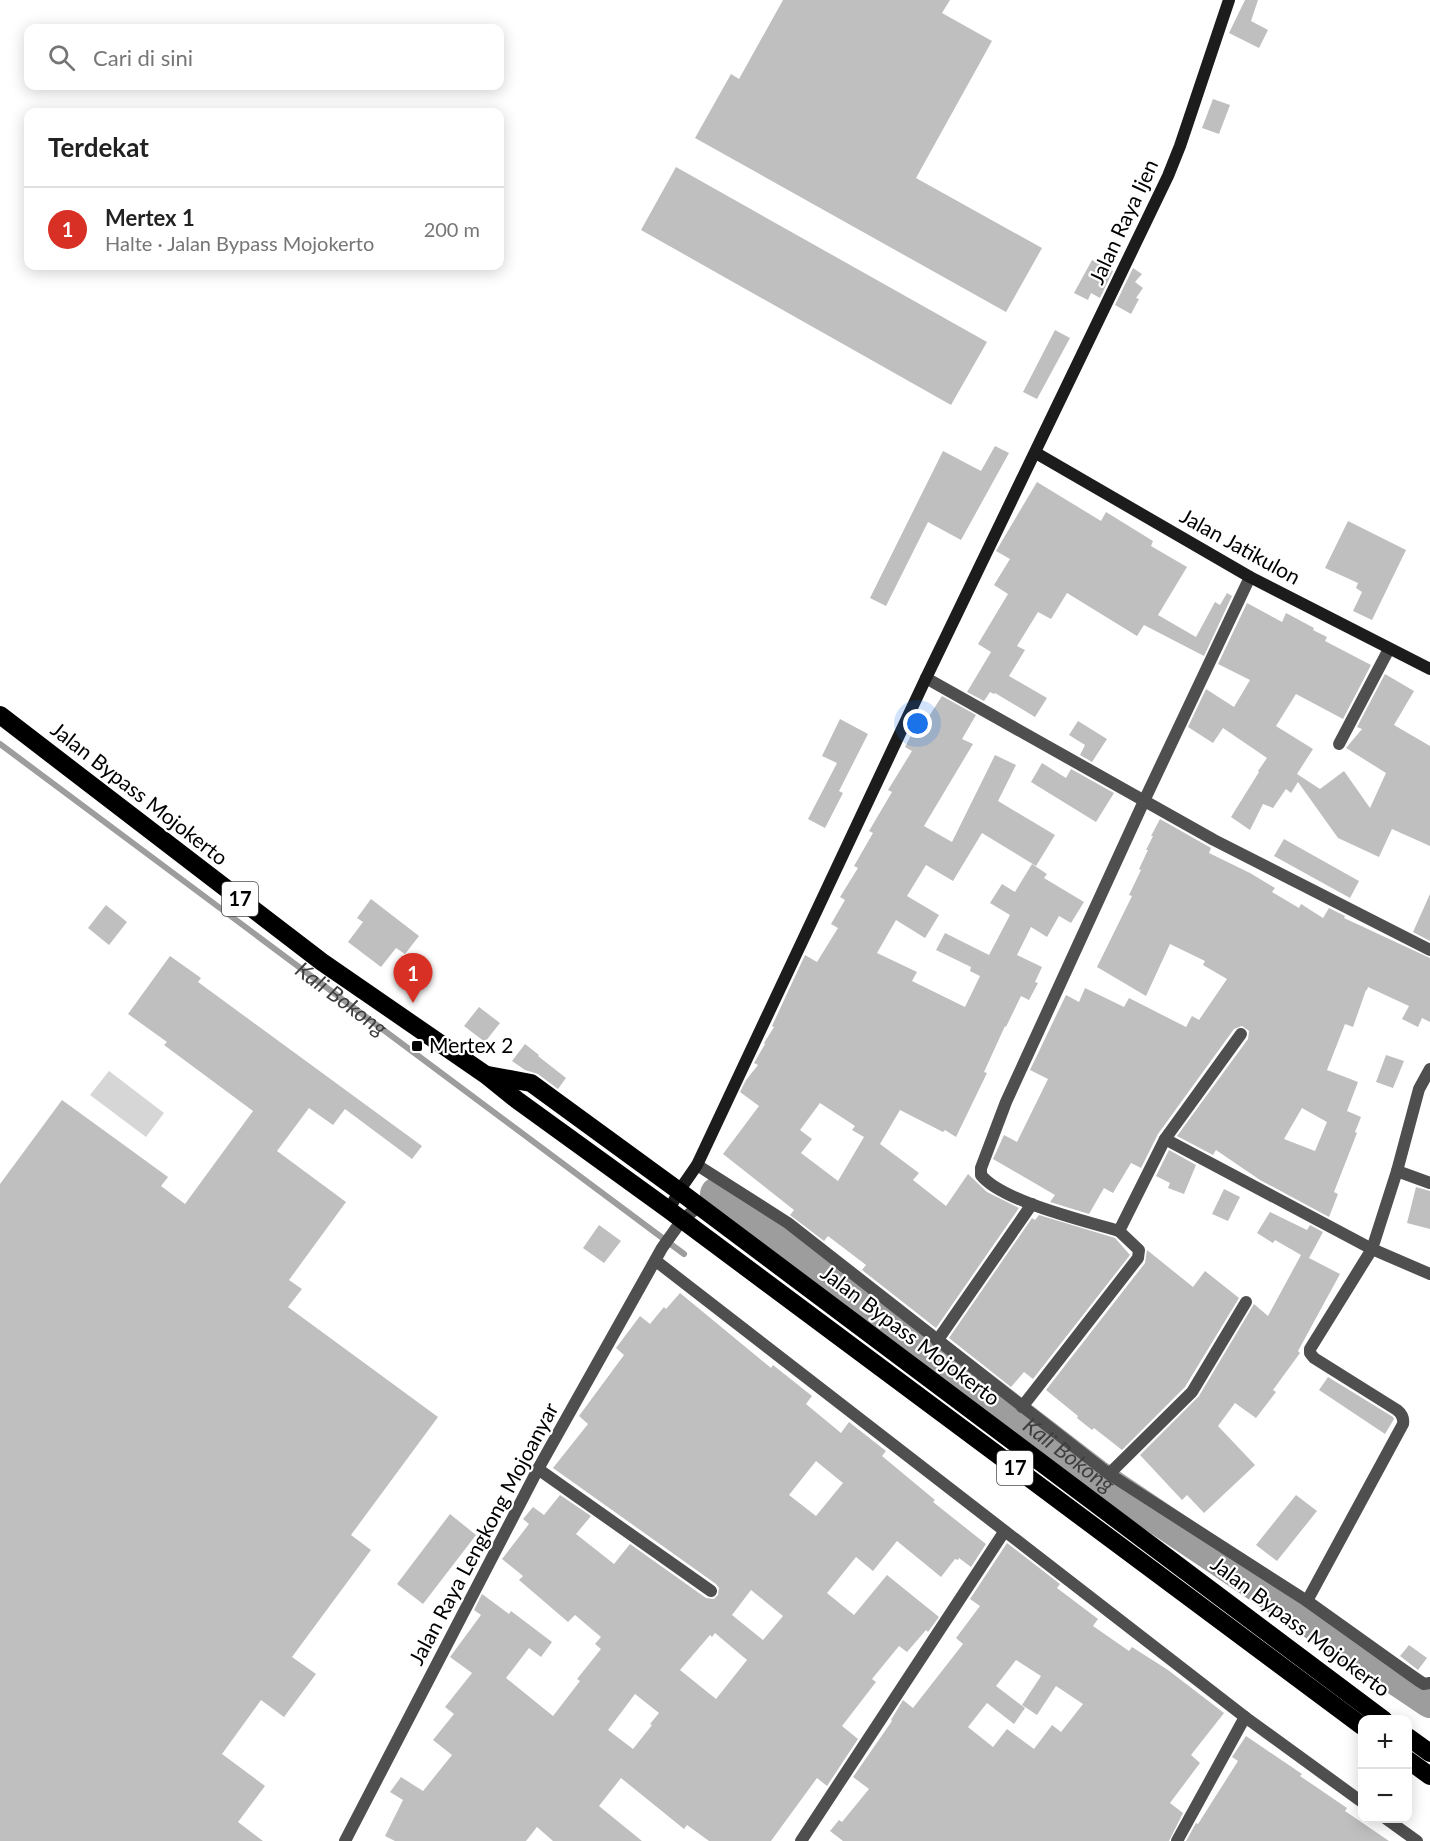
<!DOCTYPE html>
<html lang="id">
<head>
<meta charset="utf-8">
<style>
	body { margin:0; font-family:Lato,sans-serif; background:#f6f6f6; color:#222 }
	.controls { position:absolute; right:18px; bottom:18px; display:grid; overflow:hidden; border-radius:12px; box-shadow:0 3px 15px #0003 }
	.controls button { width:54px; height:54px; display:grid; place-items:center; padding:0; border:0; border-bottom:2px solid #e0e0e0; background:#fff; color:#222; font:30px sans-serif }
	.you { position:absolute; left:918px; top:724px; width:21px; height:21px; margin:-15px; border:4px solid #fff; border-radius:50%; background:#1a73e8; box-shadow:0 0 0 9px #1a73e833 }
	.badge { display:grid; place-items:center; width:39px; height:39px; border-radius:50%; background:#d93025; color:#fff; font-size:20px; font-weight:700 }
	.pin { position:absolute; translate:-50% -50px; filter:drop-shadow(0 2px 3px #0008) }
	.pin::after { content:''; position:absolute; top:32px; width:21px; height:18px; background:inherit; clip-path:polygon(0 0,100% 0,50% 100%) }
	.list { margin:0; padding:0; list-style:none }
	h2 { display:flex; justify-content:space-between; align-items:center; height:78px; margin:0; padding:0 24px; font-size:26px }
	h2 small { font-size:20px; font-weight:400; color:#767676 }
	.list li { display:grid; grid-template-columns:39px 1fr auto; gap:18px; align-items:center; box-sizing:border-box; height:84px; padding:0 24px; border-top:2px solid #e0e0e0 }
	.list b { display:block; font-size:22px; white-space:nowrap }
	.list p { margin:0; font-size:20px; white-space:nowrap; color:#767676 }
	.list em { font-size:20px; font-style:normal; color:#767676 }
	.icon { flex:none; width:33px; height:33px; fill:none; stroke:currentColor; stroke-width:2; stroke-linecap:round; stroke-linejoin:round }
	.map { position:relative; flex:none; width:1430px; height:1841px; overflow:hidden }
	.search { position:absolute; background:#fff; box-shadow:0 3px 15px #0003; left:24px; top:24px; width:480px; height:66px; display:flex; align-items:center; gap:15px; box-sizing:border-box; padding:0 21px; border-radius:12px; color:#767676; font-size:22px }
	.panel { position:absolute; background:#fff; box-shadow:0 3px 15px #0003; left:24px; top:108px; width:480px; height:162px; border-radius:12px }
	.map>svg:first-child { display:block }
</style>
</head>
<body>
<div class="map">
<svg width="1430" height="1841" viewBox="0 0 1430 1841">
	<rect width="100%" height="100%" fill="#fff"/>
	<polygon fill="#d6d6d6" points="109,1071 164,1113 146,1137 90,1095"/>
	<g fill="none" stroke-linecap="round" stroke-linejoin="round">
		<path stroke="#9d9d9d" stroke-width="6" id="s1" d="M0,744L684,1254"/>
		<path stroke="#9d9d9d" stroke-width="34" id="s2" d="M717,1194L883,1312L1096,1476L1430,1701"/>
	</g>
	<g fill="#bfbfbf" fill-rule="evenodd">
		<polygon points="783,0 950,0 942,13 992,41 916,178 1042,248 1006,312 695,138 731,74 739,79"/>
		<polygon points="1245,0 1258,0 1251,21 1268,30 1259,48 1229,33"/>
		<polygon points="1213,99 1230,105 1219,134 1202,128"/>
		<polygon points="676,167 987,342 951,405 641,230"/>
		<polygon points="1092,260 1113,271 1100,298 1091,293 1088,300 1074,293"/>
		<polygon points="1133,268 1142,274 1135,282 1143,288 1136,298 1139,299 1131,314 1115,305"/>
		<polygon points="1055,330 1070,338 1037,399 1023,392"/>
		<polygon points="995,446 1009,453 961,540 928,522 886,606 870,598 943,451 981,471"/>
		<polygon points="1037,482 1101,521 1106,512 1153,541 1151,546 1187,567 1158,615 1196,637 1215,602 1220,605 1227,593 1232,596 1204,656 1144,625 1137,636 1067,593 1051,619 1038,612 1017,646 1025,650 1009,676 1047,698 1035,717 995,693 994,694 990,692 984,701 967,692 991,652 978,644 1008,594 994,585 1010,559 996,551"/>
		<polygon points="1348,521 1406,550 1372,620 1353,611 1362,592 1356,588 1358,583 1325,568"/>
		<polygon points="1247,603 1282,622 1286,613 1314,628 1313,630 1327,637 1325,641 1371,665 1343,719 1296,694 1276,726 1313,749 1297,774 1320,789 1344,771 1370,808 1386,773 1346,748 1362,729 1357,727 1385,674 1414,691 1394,725 1430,746 1430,846 1392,829 1379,857 1338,838 1298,782 1291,793 1286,789 1273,808 1263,804 1250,830 1231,817 1259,772 1258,771 1267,758 1223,728 1213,743 1188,727 1206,689 1234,707 1250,680 1218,664"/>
		<path d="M942,696L976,715L962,739L973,744L924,826L952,842L995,755L1016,765L998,801L1055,835L1036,866L982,833L953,881L926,865L907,896L939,915L925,938L896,920L877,953L917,972L912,981L965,1007L980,976L970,971L971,967L936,950L945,933L989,955L1010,915L990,903L1002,884L1015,892L1032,864L1047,874L1044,878L1084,902L1071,923L1059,916L1047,937L1031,927L1017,955L1042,967L1035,982L1038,983L1029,1000L1021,996L1006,1027L1005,1026L984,1072L987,1073L956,1137L945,1130L943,1132L900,1110L880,1144L919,1173L913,1180L946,1206L968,1174L987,1192L1019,1208L936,1328L862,1270L866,1265L828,1236L824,1241L790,1215L794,1210L723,1154L759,1106L740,1092L746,1080L758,1065L754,1063L765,1044L764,1043L774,1027L772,1026L805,955L817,962L838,928L831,924L845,900L840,897L858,868L854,866L873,833L869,831L892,792L888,790L912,751L905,747L920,718L926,721ZM820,1103L855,1126L852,1130L864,1137L838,1181L801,1153L812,1139L800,1130Z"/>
		<polygon points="840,719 868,734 839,791 843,793 825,828 808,819 837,763 822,756"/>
		<polygon points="1078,721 1107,739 1092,762 1080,755 1085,745 1069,735"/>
		<polygon points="1042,763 1066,778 1071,769 1114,793 1096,822 1031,782"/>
		<path d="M1160,819L1211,848L1209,853L1250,873L1275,888L1272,892L1299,908L1301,904L1323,918L1329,908L1345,916L1344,918L1430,958V1022L1422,1018L1418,1027L1402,1019L1409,1006L1368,987L1367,990H1366L1353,1027L1345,1024L1327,1070L1358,1082L1347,1111L1361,1117L1355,1132L1357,1133L1334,1192L1338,1194L1329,1217L1260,1180L1216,1150L1213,1155L1177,1136L1248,1039L1249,1031L1242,1026L1234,1029L1158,1134L1141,1168L1131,1163L1113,1193L1104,1188L1089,1214L1050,1202L1055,1195L993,1159L1004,1135L1017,1142L1048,1079L1030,1070L1066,995L1079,1002L1085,988L1124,1007L1129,998L1186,1027L1192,1016L1199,1020L1227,979L1203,965L1205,961L1170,944L1146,996L1097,967L1132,896L1129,895L1141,870L1139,869L1148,850H1146L1153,836H1151ZM1302,1108L1327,1122L1315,1151L1284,1139Z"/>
		<polygon points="1284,839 1359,881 1350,898 1274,856"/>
		<polygon points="1430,894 1430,941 1413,932"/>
		<polygon points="371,899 419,936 405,954 396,948 381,967 348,942 363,922 357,918"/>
		<polygon points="106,905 127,922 109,945 88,928"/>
		<polygon points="170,956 201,978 198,982 422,1146 412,1159 345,1109 333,1125 309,1108 277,1151 346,1202 289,1280 302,1289 288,1307 438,1417 351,1535 371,1550 292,1657 316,1674 284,1717 261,1700 222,1754 265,1786 238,1822 263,1841 0,1841 0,1184 62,1100 168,1177 161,1186 185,1204 253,1111 164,1045 167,1042 128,1014"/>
		<polygon points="479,1007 500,1023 485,1042 464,1026"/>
		<polygon points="525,1044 539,1055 538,1056 566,1078 558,1089 538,1074 525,1070 512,1061"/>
		<polygon points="1386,1055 1404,1061 1393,1088 1376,1082"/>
		<polygon points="1169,1150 1196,1165 1184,1194 1168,1188 1170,1183 1156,1176"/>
		<polygon points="1416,1187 1430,1191 1430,1229 1407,1223"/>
		<polygon points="1224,1189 1240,1197 1228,1221 1212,1214"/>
		<polygon points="1270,1212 1307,1230 1310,1225 1323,1232 1309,1258 1340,1274 1298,1351 1300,1353 1273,1390 1276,1392 1256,1418 1235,1403 1218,1426 1255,1465 1204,1513 1187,1495 1182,1500 1140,1455 1199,1396 1254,1304 1268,1316 1301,1255 1275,1240 1273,1243 1257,1233"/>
		<polygon points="1039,1215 1115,1238 1130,1255 1033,1379 1024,1372 1011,1387 949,1338 1032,1218 1035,1220"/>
		<polygon points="599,1225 621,1241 604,1263 583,1248"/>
		<polygon points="1147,1250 1193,1287 1205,1271 1239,1298 1185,1387 1122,1450 1094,1428 1092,1430 1077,1418 1078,1416 1046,1390 1145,1263"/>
		<path d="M680,1293L771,1368L773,1365L812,1396L806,1404L841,1433L849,1422L886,1451L882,1456L935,1500L933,1502L986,1544L971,1567L959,1558L958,1560L955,1559L941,1577L897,1541L873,1571L856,1557L827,1593L854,1615L887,1575L939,1617L928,1632L926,1630L907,1652L899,1646L872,1679L876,1682L842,1726L858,1739L827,1786L817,1778L771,1841H709L687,1825L684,1829L621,1778L599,1806L642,1841H553L537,1827L526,1841H395L385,1836L403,1800L390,1792L401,1777L423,1791L452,1755L433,1740L454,1714L445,1707L472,1673L450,1657L481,1615L474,1610L482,1594L509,1614L511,1611L552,1642L541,1657L529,1648L506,1678L553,1716L580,1681L577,1679L601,1649L595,1644L601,1637L575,1615L568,1622L519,1580L523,1576L502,1559L529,1524L523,1519L533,1507L544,1515L560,1495L591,1516L576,1534L614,1564L630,1544L706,1598L714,1599L718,1595L719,1588L716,1584L553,1468L588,1424L579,1416L624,1355L616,1348L640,1316L650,1324L664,1307L666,1309ZM816,1461L843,1483L816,1516L789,1495ZM751,1590L783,1616L763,1640L732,1615ZM715,1633L747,1660L716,1699L680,1670L710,1635L712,1637ZM635,1694L659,1713L650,1724L652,1725L633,1749L608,1730Z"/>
		<polygon points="1328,1377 1393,1417 1394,1419 1385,1434 1319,1390"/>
		<polygon points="1296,1495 1317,1511 1277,1561 1256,1545"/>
		<polygon points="450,1514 476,1535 423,1604 397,1584"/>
		<path d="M1007,1543L1060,1584L1057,1588L1098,1619L1093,1626L1129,1651L1132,1647L1168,1670L1224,1713L1191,1755L1200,1763L1170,1803L1183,1813L1169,1841H843L830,1831L839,1820L842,1822L869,1789L853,1777L892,1721L891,1720L903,1700L913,1708L963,1644L956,1638L980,1606L970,1599ZM1016,1660L1041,1676L1022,1705L1037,1715L1056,1686L1083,1704L1061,1732L1052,1725L1034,1749L1007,1729L993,1747L968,1727L987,1703L1014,1724L1025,1708L996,1686Z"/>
		<polygon points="1409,1645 1427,1658 1418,1670 1400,1656"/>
		<polygon points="1246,1736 1302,1774 1300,1776 1347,1808 1345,1811 1389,1841 1186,1841 1196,1823 1198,1824 1238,1761 1232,1757"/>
	</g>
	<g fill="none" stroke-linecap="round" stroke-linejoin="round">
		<g stroke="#4f4f4f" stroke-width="12">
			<polyline points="926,678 1214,840 1430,950"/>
			<polyline points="1339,744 1389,649"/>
			<polyline points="1165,1139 1241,1034"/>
			<polyline points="697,1165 788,1223 1109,1474 1307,1601 1419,1681 1424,1684 1430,1683"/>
			<polyline points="1397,1171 1430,1183"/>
			<path d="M1119,1231C1086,1221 1001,1201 981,1175V1168L1006,1102L1144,801L1250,577"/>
			<polyline points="656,1261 1245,1717 1362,1802"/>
			<polyline points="937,1341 1032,1204"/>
			<polyline points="1022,1407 1138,1258 1139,1250 1119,1231 1165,1139 1372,1249 1430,1274"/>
			<polyline points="538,1469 711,1591"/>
			<polyline points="1109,1474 1192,1392 1246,1302"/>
			<path d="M1307,1601L1403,1424C1404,1418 1402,1414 1397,1410L1314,1358L1310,1353V1349L1372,1249L1397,1171L1419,1089L1430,1069"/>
			<polyline points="1385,1818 1417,1841"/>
			<polyline points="345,1841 538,1469 662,1248 682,1220 698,1207"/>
			<polyline points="801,1841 1004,1532"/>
			<polyline points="1177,1841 1245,1717"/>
		</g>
		<g stroke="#1c1c1c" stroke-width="12">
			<polyline points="1036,453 1250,577 1430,669"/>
			<polyline points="669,1210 679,1191 697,1165 926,678 1168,176 1180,146 1229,0"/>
		</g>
		<g stroke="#000" stroke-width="18">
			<polyline points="0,715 322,962 486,1075 517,1100 669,1210 1362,1726"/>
			<polyline points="488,1075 531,1083 679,1191 1384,1720"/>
			<polyline points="1408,1737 1430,1753"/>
			<polyline points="1408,1760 1430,1776"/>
		</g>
	</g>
	<rect fill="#000" stroke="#fff" stroke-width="2" x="411" y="1040" width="12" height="12" rx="3"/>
	<g text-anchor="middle" stroke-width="4.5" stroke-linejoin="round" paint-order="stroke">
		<g fill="#fff" stroke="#4c4c4c" stroke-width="1.5">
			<rect x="222" y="882" width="36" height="34" rx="4.5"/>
			<rect x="997" y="1451" width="36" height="34" rx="4.5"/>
		</g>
		<g font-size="20" font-weight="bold" fill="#000">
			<text x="240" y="906">17</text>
			<text x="1015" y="1475">17</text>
		</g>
		<g font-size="21" fill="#000" stroke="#fff">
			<text transform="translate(1124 222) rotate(-65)" y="7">Jalan Raya Ijen</text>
			<text transform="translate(1240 547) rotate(29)" y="7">Jalan Jatikulon</text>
			<text transform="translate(139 794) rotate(38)" y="7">Jalan Bypass Mojokerto</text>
			<text transform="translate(910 1336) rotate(37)" y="7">Jalan Bypass Mojokerto</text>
			<text transform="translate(484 1534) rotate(-62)" y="7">Jalan Raya Lengkong Mojoanyar</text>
			<text transform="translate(1300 1627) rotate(37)" y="7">Jalan Bypass Mojokerto</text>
		</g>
		<g font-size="21" fill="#000" stroke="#fff" text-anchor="start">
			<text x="429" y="1053">Mertex 2</text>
		</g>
		<g font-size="22" font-style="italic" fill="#3e3e3e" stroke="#fff">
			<text dy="8" stroke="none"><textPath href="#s1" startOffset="426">Kali Bokong</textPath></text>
			<text dy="8" stroke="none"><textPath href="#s2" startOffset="438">Kali Bokong</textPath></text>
		</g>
	</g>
</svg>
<div class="controls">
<button>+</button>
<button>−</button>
</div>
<div class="you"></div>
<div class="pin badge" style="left:413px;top:1003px">1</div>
<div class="search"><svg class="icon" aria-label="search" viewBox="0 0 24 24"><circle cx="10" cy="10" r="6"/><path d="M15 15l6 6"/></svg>Cari di sini</div>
<section class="panel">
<h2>Terdekat<small></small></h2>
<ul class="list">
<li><span class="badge">1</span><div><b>Mertex 1</b><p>Halte · Jalan Bypass Mojokerto</p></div><em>200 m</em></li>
</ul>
</section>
</div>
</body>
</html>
